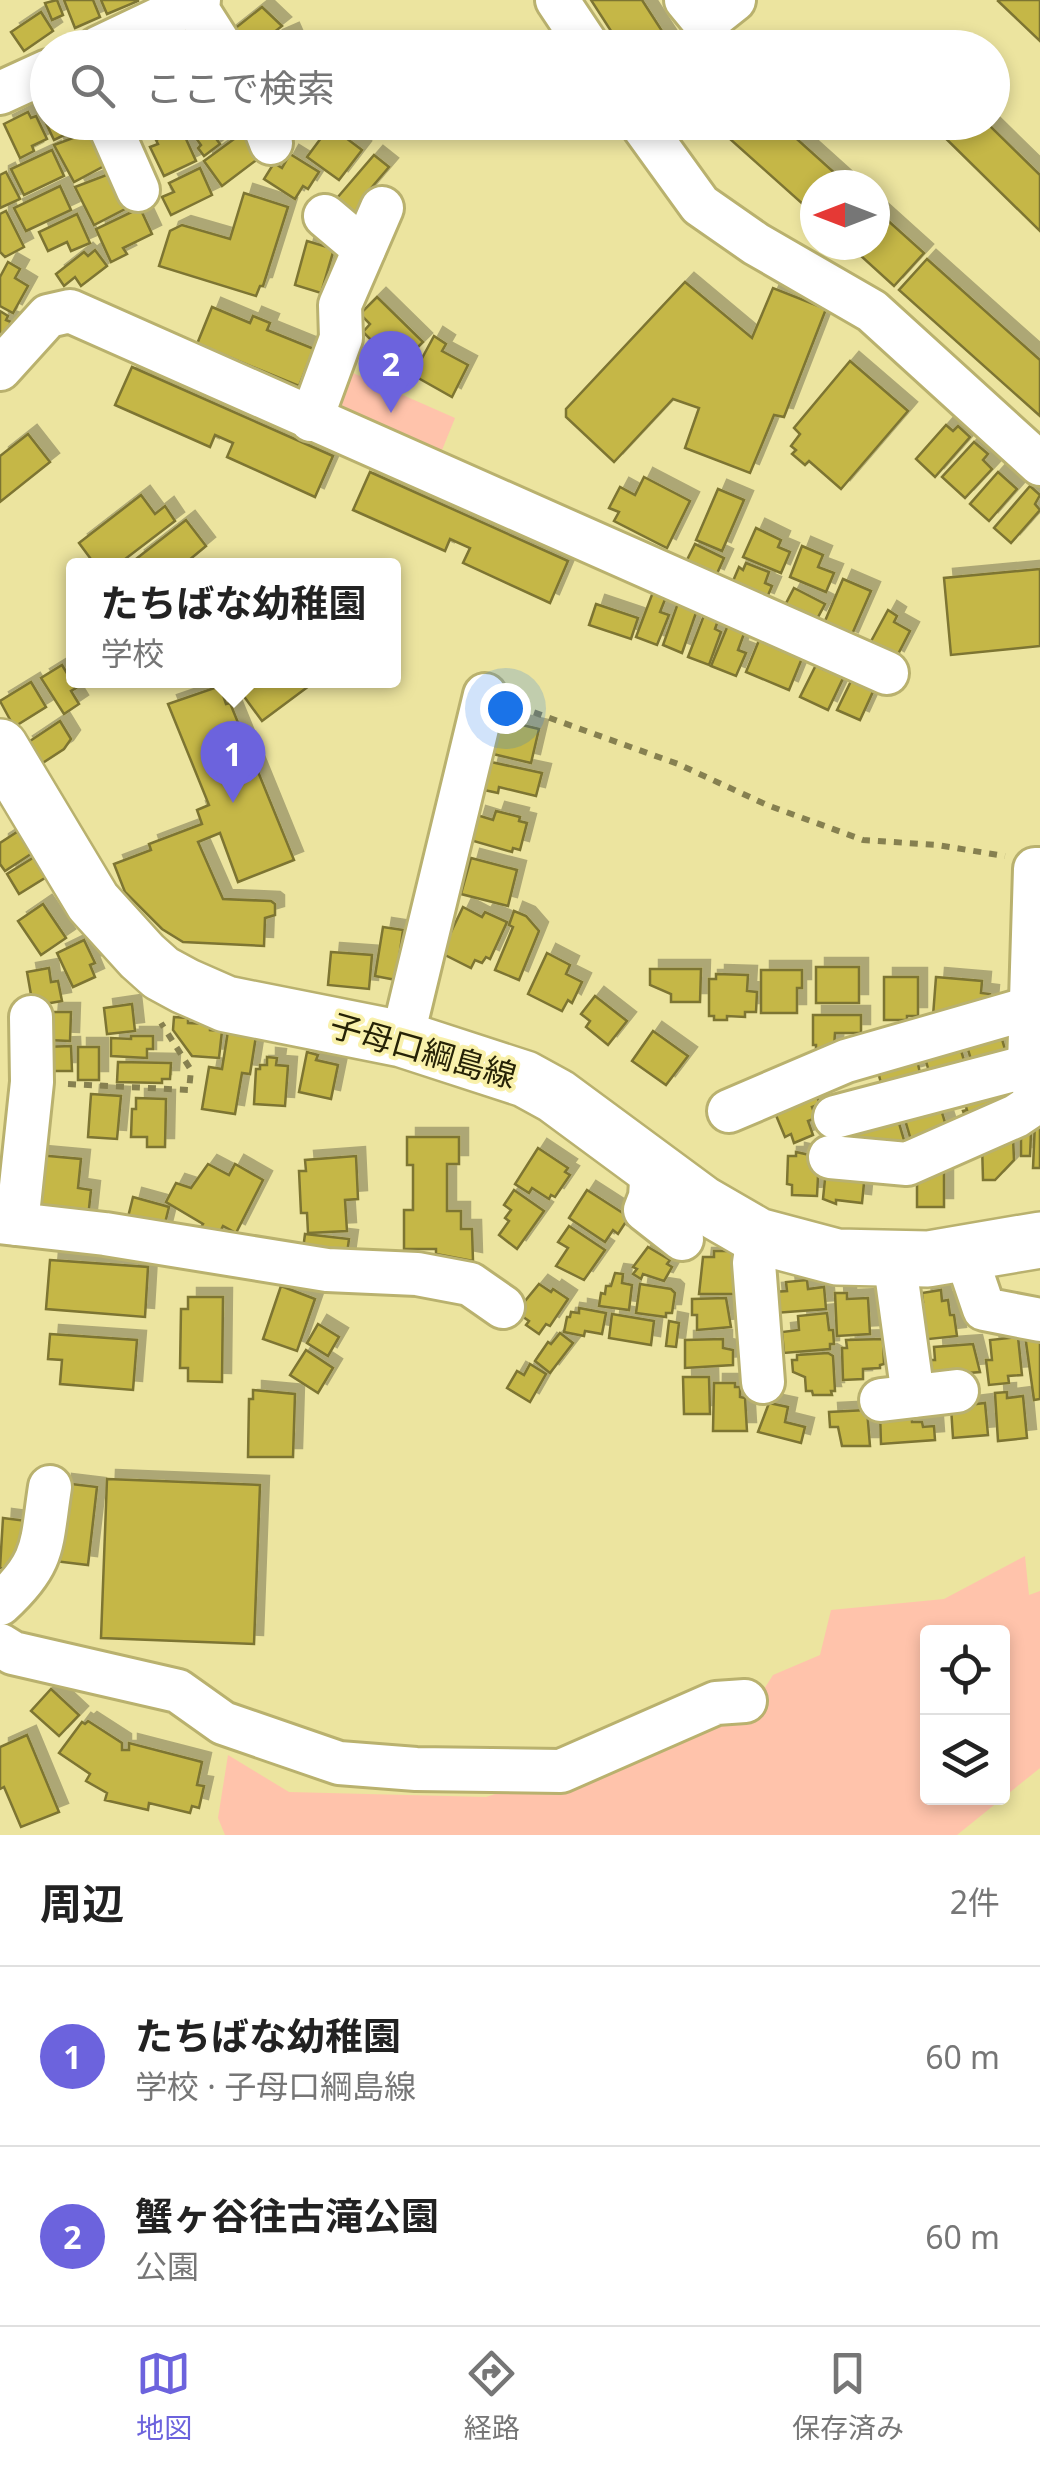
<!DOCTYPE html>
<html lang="ja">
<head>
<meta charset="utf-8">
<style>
	body { margin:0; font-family:"Noto Sans","Noto Sans JP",sans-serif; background:#f6f6f6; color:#222 }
	.controls { position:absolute; right:30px; bottom:30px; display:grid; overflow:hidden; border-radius:10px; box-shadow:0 5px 15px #0003 }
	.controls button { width:90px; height:90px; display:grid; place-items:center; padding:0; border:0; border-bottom:2px solid #e0e0e0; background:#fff; color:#222; font:50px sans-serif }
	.compass { position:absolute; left:800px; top:170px; width:90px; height:90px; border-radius:50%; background:#fff; box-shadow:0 5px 15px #0003; rotate:270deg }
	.you { position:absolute; left:505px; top:708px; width:35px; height:35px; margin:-25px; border:8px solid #fff; border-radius:50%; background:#1a73e8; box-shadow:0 0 0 15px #1a73e833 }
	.badge { display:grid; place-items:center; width:65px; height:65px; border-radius:50%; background:#6c63dd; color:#fff; font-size:32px; font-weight:700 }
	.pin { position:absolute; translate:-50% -82px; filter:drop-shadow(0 2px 5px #0008) }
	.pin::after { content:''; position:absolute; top:52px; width:35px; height:30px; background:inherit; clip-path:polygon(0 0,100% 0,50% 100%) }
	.popup { position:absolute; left:66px; top:558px; width:335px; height:130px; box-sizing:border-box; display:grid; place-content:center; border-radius:10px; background:#fff; filter:drop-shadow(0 2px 8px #0005); font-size:32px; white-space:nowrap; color:#767676 }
	.popup b { font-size:38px; color:#222 }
	.popup::after { content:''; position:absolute; left:50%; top:100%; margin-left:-20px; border:20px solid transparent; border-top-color:#fff }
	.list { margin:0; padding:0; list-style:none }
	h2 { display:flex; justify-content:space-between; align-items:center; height:130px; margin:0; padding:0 40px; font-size:42px }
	h2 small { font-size:32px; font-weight:400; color:#767676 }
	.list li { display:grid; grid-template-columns:65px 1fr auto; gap:30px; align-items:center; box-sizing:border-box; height:180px; padding:0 40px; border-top:2px solid #e0e0e0 }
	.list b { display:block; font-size:38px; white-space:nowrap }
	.list p { margin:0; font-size:32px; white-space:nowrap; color:#767676 }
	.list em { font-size:32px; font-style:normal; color:#767676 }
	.icon { flex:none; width:55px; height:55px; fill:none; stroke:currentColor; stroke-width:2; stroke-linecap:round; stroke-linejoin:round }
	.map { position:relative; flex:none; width:1040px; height:1835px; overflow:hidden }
	.search { position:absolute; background:#fff; box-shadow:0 5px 15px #0003; left:30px; right:30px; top:30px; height:110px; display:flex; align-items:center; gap:25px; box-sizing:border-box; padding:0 35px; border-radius:55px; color:#767676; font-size:38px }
	.sheet { height:490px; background:#fff }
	nav { display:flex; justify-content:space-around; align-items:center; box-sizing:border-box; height:140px; border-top:2px solid #e0e0e0; background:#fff; font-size:28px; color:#767676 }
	nav a { display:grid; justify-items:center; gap:5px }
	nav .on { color:#6c63dd }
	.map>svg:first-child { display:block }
</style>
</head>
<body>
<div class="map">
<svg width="1040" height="1835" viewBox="0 0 1040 1835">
	<defs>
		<filter id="shadow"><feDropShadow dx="9" dy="-9" stdDeviation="0" flood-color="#0004"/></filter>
	</defs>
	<rect width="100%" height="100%" fill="#ece49f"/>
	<g fill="#ffc3ab" fill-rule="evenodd">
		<polygon points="344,369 455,418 438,460 328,408"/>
		<path d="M1025,1556L1029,1595L1040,1591V1768L957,1835H225L218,1818L228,1755L289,1792L486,1797L750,1711L773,1675L820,1655L831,1610L944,1599ZM928,1632H1002V1798H928Z"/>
	</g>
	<g fill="#c5b747" stroke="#7d7432" stroke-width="2.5" filter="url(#shadow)">
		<polygon points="57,0 63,15 52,20 45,3"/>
		<polygon points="64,0 93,0 100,17 75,28"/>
		<polygon points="101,0 138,0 138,1 107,14"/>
		<polygon points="591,0 642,0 673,48 622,48"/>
		<polygon points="1040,0 1040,41 998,1 999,0"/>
		<polygon points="262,7 282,26 254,48 238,48 228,34"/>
		<polygon points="41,12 53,31 24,51 11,32"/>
		<polygon points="290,32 297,48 278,48 274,39"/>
		<polygon points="48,99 48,122 85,125 54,140 37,104"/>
		<polygon points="28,112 31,118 36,116 47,139 32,146 34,151 20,158 4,124"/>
		<polygon points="137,122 174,122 144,137"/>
		<polygon points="194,122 240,122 217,140 220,144 204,156 198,148 201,145 188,127"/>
		<polygon points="711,122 778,122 848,185 815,185 815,215"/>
		<polygon points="929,122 986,122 1040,175 1040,231"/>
		<polygon points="330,126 362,150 339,180 307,157"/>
		<polygon points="181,128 196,161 164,176 150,147 158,144 156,140"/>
		<polygon points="245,131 263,155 222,186 204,161"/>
		<polygon points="89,132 106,165 74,182 54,145"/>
		<polygon points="52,150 64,176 24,195 11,169"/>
		<polygon points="290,154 319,172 308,189 303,186 295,199 264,179 274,163 282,168"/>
		<polygon points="374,155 389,167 366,194 373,200 359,216 337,198"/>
		<polygon points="200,168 212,195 171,215 162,197 174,192 169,183"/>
		<polygon points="6,172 20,199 0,208 0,175"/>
		<polygon points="109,174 127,208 94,225 75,187"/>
		<polygon points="60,186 71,210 26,231 14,208"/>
		<polygon points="244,193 288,207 263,286 260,286 256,296 159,266 170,231 182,225 230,239"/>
		<polygon points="140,208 152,234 123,248 127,254 111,262 96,229"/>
		<polygon points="875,209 924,253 894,286 849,245 875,245"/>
		<polygon points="6,211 24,247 5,257 0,252 0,214"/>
		<polygon points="77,214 90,243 71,251 67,242 48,251 39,232"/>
		<polygon points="307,241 334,249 321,293 295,285"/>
		<polygon points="95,250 107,266 81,286 75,277 64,286 56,274 84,252 88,256"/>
		<polygon points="927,259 1040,360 1040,416 899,290"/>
		<polygon points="8,262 20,269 15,278 28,286 13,313 0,306 0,277"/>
		<polygon points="685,282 752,338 773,288 826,309 784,417 774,415 750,473 685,448 699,408 673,399 614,462 566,417 566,409"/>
		<polygon points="377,297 423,342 398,367 363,332 370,324 360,314"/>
		<polygon points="212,307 250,323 253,316 270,323 267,330 314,349 299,386 197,344"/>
		<polygon points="0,311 8,316 6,320 11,322 0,343"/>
		<polygon points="434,336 446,344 442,351 468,365 452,397 413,375"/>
		<polygon points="850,361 908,411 841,489 809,461 805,465 792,454 796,450 791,446 800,434 794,428"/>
		<polygon points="132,367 333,456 315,497 227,457 233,443 215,435 210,447 115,405"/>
		<polygon points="946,425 953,431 958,426 970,437 935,477 916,459"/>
		<polygon points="28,434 50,462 0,502 0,456"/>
		<polygon points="974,442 988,454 983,460 992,469 965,498 942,477"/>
		<polygon points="370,472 568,561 550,603 463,563 470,548 450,539 445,551 353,510"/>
		<polygon points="998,472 1017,489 989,521 970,504"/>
		<polygon points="644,477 690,501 667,548 614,521 619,512 609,508 620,487 635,495"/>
		<polygon points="1030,486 1040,495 1035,504 1040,510 1011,543 994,528"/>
		<polygon points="718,489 744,500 722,551 696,540"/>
		<polygon points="141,495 155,514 165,506 175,521 116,566 96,566 79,543"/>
		<polygon points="186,520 206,546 182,566 142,566 136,559"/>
		<polygon points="756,528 781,540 778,547 790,552 781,573 743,557"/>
		<polygon points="695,544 724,558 715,578 685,564"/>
		<polygon points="802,546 823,555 818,567 834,573 826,592 790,577"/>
		<polygon points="746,563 769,572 765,583 772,586 765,602 730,588 739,567 743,570"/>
		<polygon points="1040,569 1040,646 951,655 944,578"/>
		<polygon points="843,579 871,591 849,641 822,628"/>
		<polygon points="794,588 825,604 817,619 810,615 807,621 783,609"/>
		<polygon points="653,592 666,597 660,612 669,615 657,645 636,637"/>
		<polygon points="678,603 697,610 682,653 663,645"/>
		<polygon points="596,604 638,618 631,639 589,625"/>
		<polygon points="706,610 720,615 715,629 721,632 709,665 688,657"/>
		<polygon points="888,610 897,616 894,622 910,631 895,660 869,645"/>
		<polygon points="728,625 745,631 738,650 746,653 736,676 711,666"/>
		<polygon points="762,633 805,651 789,690 746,672"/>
		<polygon points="826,662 846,672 828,710 800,697 816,665 823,669"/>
		<polygon points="62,665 76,688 71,691 79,704 64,714 41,678"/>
		<polygon points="854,675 876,685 860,720 837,710"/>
		<polygon points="232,680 317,680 262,721"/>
		<polygon points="31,682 46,707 14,727 0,701"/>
		<polygon points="220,686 226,704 230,703 294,860 238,882 220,833 198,842 223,899 271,901 275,904 275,915 265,918 264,946 183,942 162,929 125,892 114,864 151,850 149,844 202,824 197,810 209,805 168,704"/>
		<polygon points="501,720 539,729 531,763 493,754"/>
		<polygon points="60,721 71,739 64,749 38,766 24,745"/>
		<polygon points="491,762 542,773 536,796 499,787 498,793 484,790"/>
		<polygon points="496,811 520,817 519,821 527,823 520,850 513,848 512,852 470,840 477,815 493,820"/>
		<polygon points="20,830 34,852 5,871 0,864 0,843"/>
		<polygon points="36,856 48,876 19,894 7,874"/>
		<polygon points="471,858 517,870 508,906 461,894"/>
		<polygon points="43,904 66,938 41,955 18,921"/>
		<polygon points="463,907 482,917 485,912 507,922 490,959 486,957 482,963 475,960 471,968 441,953"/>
		<polygon points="514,911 526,916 539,931 519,980 495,970 513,927 509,925"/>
		<polygon points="383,927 403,930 396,980 375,976"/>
		<polygon points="84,940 95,963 90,965 95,977 73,987 57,953"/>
		<polygon points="331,952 372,955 369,989 328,985"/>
		<polygon points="547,953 570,965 566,974 582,982 572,1003 568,1000 562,1011 528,994"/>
		<rect x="816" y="967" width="43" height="36"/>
		<polygon points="49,968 51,982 58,981 62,1001 33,1006 27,972"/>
		<polygon points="650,969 701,969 700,1002 671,1002 671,994 650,985"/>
		<polygon points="761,970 802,970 802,988 797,988 797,1013 761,1013"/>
		<polygon points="716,974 748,975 747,991 757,992 756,1012 745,1012 745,1017 727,1016 727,1020 714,1020 714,1016 709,1016 709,979 716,979"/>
		<polygon points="884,977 918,977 918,1016 907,1016 907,1020 884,1020"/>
		<polygon points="936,977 982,981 981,993 990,994 989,1006 933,1016"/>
		<polygon points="595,996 627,1021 608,1045 586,1027 590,1021 581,1014"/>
		<polygon points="132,1004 135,1031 107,1034 104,1008"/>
		<polygon points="50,1012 71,1012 70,1041 48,1040"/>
		<polygon points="813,1015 861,1015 861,1033 835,1033 834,1047 825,1047 825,1052 816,1052 816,1045 813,1045"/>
		<polygon points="174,1017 188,1018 188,1023 210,1024 210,1030 222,1031 219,1058 192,1056 173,1030"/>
		<polygon points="999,1029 1006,1053 972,1063 965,1039"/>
		<polygon points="228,1031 256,1036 250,1074 242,1073 235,1114 202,1109 209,1067 222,1069"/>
		<polygon points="653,1031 688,1056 666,1085 632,1061"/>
		<polygon points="131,1036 153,1036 153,1049 147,1049 147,1058 111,1056 111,1038 131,1039"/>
		<polygon points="958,1040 965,1064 930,1075 923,1051"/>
		<polygon points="71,1046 72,1071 44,1071 44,1047"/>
		<rect x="78" y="1047" width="21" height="33"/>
		<polygon points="915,1051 920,1073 881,1083 875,1061"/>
		<polygon points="307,1052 318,1055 316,1060 338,1065 331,1099 299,1092"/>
		<polygon points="267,1057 277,1058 276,1065 288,1066 285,1106 254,1104 256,1069 260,1069 260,1065 267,1065"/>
		<polygon points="118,1062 171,1063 170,1079 162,1079 162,1083 117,1082"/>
		<polygon points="813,1087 820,1104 812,1107 816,1118 808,1121 813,1135 794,1143 791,1134 785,1137 773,1108"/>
		<polygon points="994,1090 999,1107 967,1123 963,1111 967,1110 964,1101"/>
		<polygon points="91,1094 121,1096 117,1139 88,1137"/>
		<polygon points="136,1098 166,1099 165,1147 147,1147 147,1137 131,1137 132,1109 136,1109"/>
		<polygon points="939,1103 947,1129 911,1140 903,1113"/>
		<polygon points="896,1113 906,1147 860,1146 854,1126"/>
		<polygon points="1035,1122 1040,1122 1040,1168 1033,1168"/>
		<polygon points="1021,1132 1031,1133 1030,1156 1021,1156"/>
		<polygon points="407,1137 459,1137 459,1164 447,1164 447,1211 461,1211 461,1229 472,1229 473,1261 436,1254 436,1249 404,1249 404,1210 413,1210 413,1165 407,1165"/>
		<polygon points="1013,1137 1014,1160 995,1180 983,1180 982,1144"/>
		<polygon points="538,1148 568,1168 565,1172 570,1175 555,1197 551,1195 549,1199 532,1188 529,1193 515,1184"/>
		<polygon points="796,1152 819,1157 817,1196 792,1195 792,1185 787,1184 788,1156 796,1156"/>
		<polygon points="38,1155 81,1159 78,1188 91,1190 88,1218 33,1213"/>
		<polygon points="356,1156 358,1199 345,1200 347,1231 308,1233 307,1213 301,1213 299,1171 306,1171 305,1160"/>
		<polygon points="208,1164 229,1175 235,1164 263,1180 236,1233 223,1226 217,1238 200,1229 203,1224 166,1202 176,1183 191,1188"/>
		<polygon points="826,1169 865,1173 862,1203 836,1200 836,1204 823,1199"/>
		<rect x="917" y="1169" width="27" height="38"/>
		<polygon points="514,1190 544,1211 517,1249 499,1235 509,1221 505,1218 511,1210 504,1205"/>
		<polygon points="587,1190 629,1217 618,1234 613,1230 605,1242 569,1218"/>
		<polygon points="133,1197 169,1207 163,1231 127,1221"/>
		<polygon points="569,1226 605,1250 584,1280 556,1266 568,1248 558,1242"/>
		<polygon points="305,1234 349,1239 346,1261 302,1257"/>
		<polygon points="648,1247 670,1260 667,1264 672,1267 664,1281 643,1274 641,1279 633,1274 637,1269 633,1267"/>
		<polygon points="714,1251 738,1251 741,1294 699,1294 703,1257 714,1257"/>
		<polygon points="50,1260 148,1267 145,1317 46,1309"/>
		<polygon points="615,1273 623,1274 622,1283 632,1285 629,1310 599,1306 601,1293 605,1294 606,1286 611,1286"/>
		<polygon points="807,1280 808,1289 824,1287 826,1309 775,1313 773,1292 787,1291 786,1282"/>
		<polygon points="539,1284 551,1292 553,1289 568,1299 550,1326 546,1324 539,1334 526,1325 529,1321 516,1312"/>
		<polygon points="640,1284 671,1289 675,1293 672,1313 666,1313 666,1317 636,1313"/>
		<polygon points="281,1286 315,1299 297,1351 263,1339"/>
		<polygon points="941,1290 942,1301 948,1300 950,1315 954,1315 957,1336 920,1340 915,1303 923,1302 922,1293"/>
		<polygon points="835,1293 847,1293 847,1299 868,1298 870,1334 837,1336"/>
		<polygon points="188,1297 223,1297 222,1382 188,1381 188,1368 180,1368 181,1309 188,1309"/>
		<polygon points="726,1298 731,1327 697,1330 697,1315 692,1315 692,1299"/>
		<polygon points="579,1308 606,1313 602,1334 585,1331 584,1336 564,1332 567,1317 570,1317 571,1312 579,1313"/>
		<polygon points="827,1313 829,1330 833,1330 834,1344 830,1344 830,1349 784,1353 782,1332 799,1330 798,1316"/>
		<polygon points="612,1314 654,1321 651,1345 609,1338"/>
		<polygon points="669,1321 679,1323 676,1347 666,1346"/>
		<polygon points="318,1324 339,1337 328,1356 307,1343"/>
		<polygon points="560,1333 573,1343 550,1373 535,1361 548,1342 551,1344"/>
		<polygon points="1040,1333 1040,1399 1034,1400 1025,1335"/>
		<polygon points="50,1334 137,1340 133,1390 60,1384 62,1360 48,1359"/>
		<polygon points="1018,1337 1022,1375 1008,1376 1009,1383 989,1385 986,1360 992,1360 990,1340"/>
		<polygon points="723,1339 723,1348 733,1350 733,1365 685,1368 685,1340"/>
		<polygon points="883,1339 884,1364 880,1365 880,1368 863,1369 863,1379 843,1380 842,1348 847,1348 846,1340"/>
		<polygon points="973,1344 980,1372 930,1376 928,1360 935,1360 934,1347"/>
		<polygon points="306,1350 333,1368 318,1393 290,1375"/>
		<polygon points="828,1353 833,1356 835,1391 831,1391 832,1395 813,1395 812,1391 806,1391 805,1377 793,1372 792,1360 797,1360 797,1355"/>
		<polygon points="530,1364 546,1374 530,1402 507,1388 517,1371 524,1375"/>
		<polygon points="683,1377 709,1377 710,1414 684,1414"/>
		<polygon points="714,1383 735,1383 735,1387 740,1387 740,1397 745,1398 747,1431 713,1431"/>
		<polygon points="253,1390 295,1394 293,1457 248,1457 249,1399 253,1399"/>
		<polygon points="1007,1392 1007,1398 1023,1396 1027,1438 998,1441 995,1393"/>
		<polygon points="769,1403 788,1407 785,1422 805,1427 801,1443 758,1432"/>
		<polygon points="985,1403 988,1435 953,1438 951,1407"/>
		<polygon points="867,1410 870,1446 842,1446 838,1427 830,1427 829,1412"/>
		<polygon points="911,1411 912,1422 922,1422 923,1427 934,1426 935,1440 881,1444 880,1413"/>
		<polygon points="107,1479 260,1485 254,1644 101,1638"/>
		<polygon points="63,1483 97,1487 88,1565 54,1561"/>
		<polygon points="3,1518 27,1521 22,1571 0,1568"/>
		<polygon points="51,1689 79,1715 59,1736 31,1711"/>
		<polygon points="88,1721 122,1743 122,1750 129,1750 129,1743 202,1762 197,1785 204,1786 199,1808 192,1806 190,1813 149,1803 148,1810 105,1800 107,1793 86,1781 90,1774 59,1753 82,1722 85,1724"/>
		<polygon points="27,1735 59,1812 21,1827 4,1787 0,1789 0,1747"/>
	</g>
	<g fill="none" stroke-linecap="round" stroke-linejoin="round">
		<g stroke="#b9b16e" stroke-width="48">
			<g id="minor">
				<polyline points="557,0 589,48"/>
				<polyline points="686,0 705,23 734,0"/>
				<polyline points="194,4 222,48"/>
				<polyline points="98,48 199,0"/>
				<polyline points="0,93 48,71"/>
				<polyline points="108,122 138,190"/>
				<polyline points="263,122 271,143"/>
				<polyline points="640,122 700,205 756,244 872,311 1040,464"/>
				<polyline points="325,216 364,249"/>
				<polyline points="0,369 48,316 70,311 887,673"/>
				<polyline points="311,420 341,338 340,305 382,208"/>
				<polyline points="1040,869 1035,869 1029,1066 1037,1102 1040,1102"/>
				<polyline points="402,1039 485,695"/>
				<polyline points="729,1111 846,1061 1030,1008"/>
				<polyline points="835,1117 1029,1066"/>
				<polyline points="830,1157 907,1164 1016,1116 1037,1102"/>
				<polyline points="652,1166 650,1197 645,1210 682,1239"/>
				<polyline points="0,1222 105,1234 327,1270 417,1274 470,1284 503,1307"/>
				<polyline points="17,1224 32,1082 31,1017"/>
				<polyline points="758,1236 754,1263 763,1382"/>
				<polyline points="965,1253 984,1309 1040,1320"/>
				<polyline points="894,1258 913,1396"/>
				<polyline points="881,1400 957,1391"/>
				<path d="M0,1604C46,1562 41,1545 50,1487"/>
				<polyline points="0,1645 13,1653 178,1691 223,1723 339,1763 416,1769 561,1771 716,1703 745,1701"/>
			</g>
		</g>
		<g stroke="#b9b16e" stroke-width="60">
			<polyline id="major" points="0,747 93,902 142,956 161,973 185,986 226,1004 402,1039 525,1079 556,1096 701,1203 758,1236 837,1257 928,1259 1040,1240"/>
		</g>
		<g stroke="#868050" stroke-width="6" stroke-dasharray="8 8" stroke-linecap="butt">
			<polyline points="519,707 678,764 767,805 863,840 937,845 1005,856"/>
			<polyline points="68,1084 189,1090 191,1070 161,1023"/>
		</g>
		<use href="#minor" stroke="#fff" stroke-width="42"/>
		<use href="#major" stroke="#fff" stroke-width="55"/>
	</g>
	<g text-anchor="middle" stroke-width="8" stroke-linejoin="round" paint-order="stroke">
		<g font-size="32" fill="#262206" stroke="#f9f1ac">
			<text transform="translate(423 1051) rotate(16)" y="11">子母口綱島線</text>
		</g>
	</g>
</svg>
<div class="controls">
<button><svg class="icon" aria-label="locate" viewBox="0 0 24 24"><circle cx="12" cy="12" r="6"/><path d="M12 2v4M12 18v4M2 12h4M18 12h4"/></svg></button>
<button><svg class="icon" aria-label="layers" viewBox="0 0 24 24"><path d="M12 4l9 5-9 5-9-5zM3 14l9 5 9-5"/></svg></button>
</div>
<svg class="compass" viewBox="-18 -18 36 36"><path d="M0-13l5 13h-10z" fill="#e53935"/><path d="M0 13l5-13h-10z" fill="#767676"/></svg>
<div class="you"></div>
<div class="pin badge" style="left:233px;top:803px">1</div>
<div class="popup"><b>たちばな幼稚園</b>学校</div>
<div class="pin badge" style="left:391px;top:413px">2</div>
<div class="search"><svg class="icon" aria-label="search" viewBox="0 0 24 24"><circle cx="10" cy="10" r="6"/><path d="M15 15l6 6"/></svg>ここで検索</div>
</div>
<section class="sheet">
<h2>周辺<small>2件</small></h2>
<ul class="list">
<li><span class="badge">1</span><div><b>たちばな幼稚園</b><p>学校 · 子母口綱島線</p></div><em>60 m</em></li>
<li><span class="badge">2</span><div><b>蟹ヶ谷往古滝公園</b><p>公園</p></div><em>60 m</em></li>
</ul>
</section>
<nav>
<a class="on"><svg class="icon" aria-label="map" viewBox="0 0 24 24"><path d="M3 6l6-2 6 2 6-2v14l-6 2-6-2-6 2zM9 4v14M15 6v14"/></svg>地図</a>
<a><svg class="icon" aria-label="directions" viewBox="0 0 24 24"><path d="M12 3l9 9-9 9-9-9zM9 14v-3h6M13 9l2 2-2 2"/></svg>経路</a>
<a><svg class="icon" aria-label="saved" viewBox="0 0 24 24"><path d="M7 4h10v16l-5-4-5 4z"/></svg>保存済み</a>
</nav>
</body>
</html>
